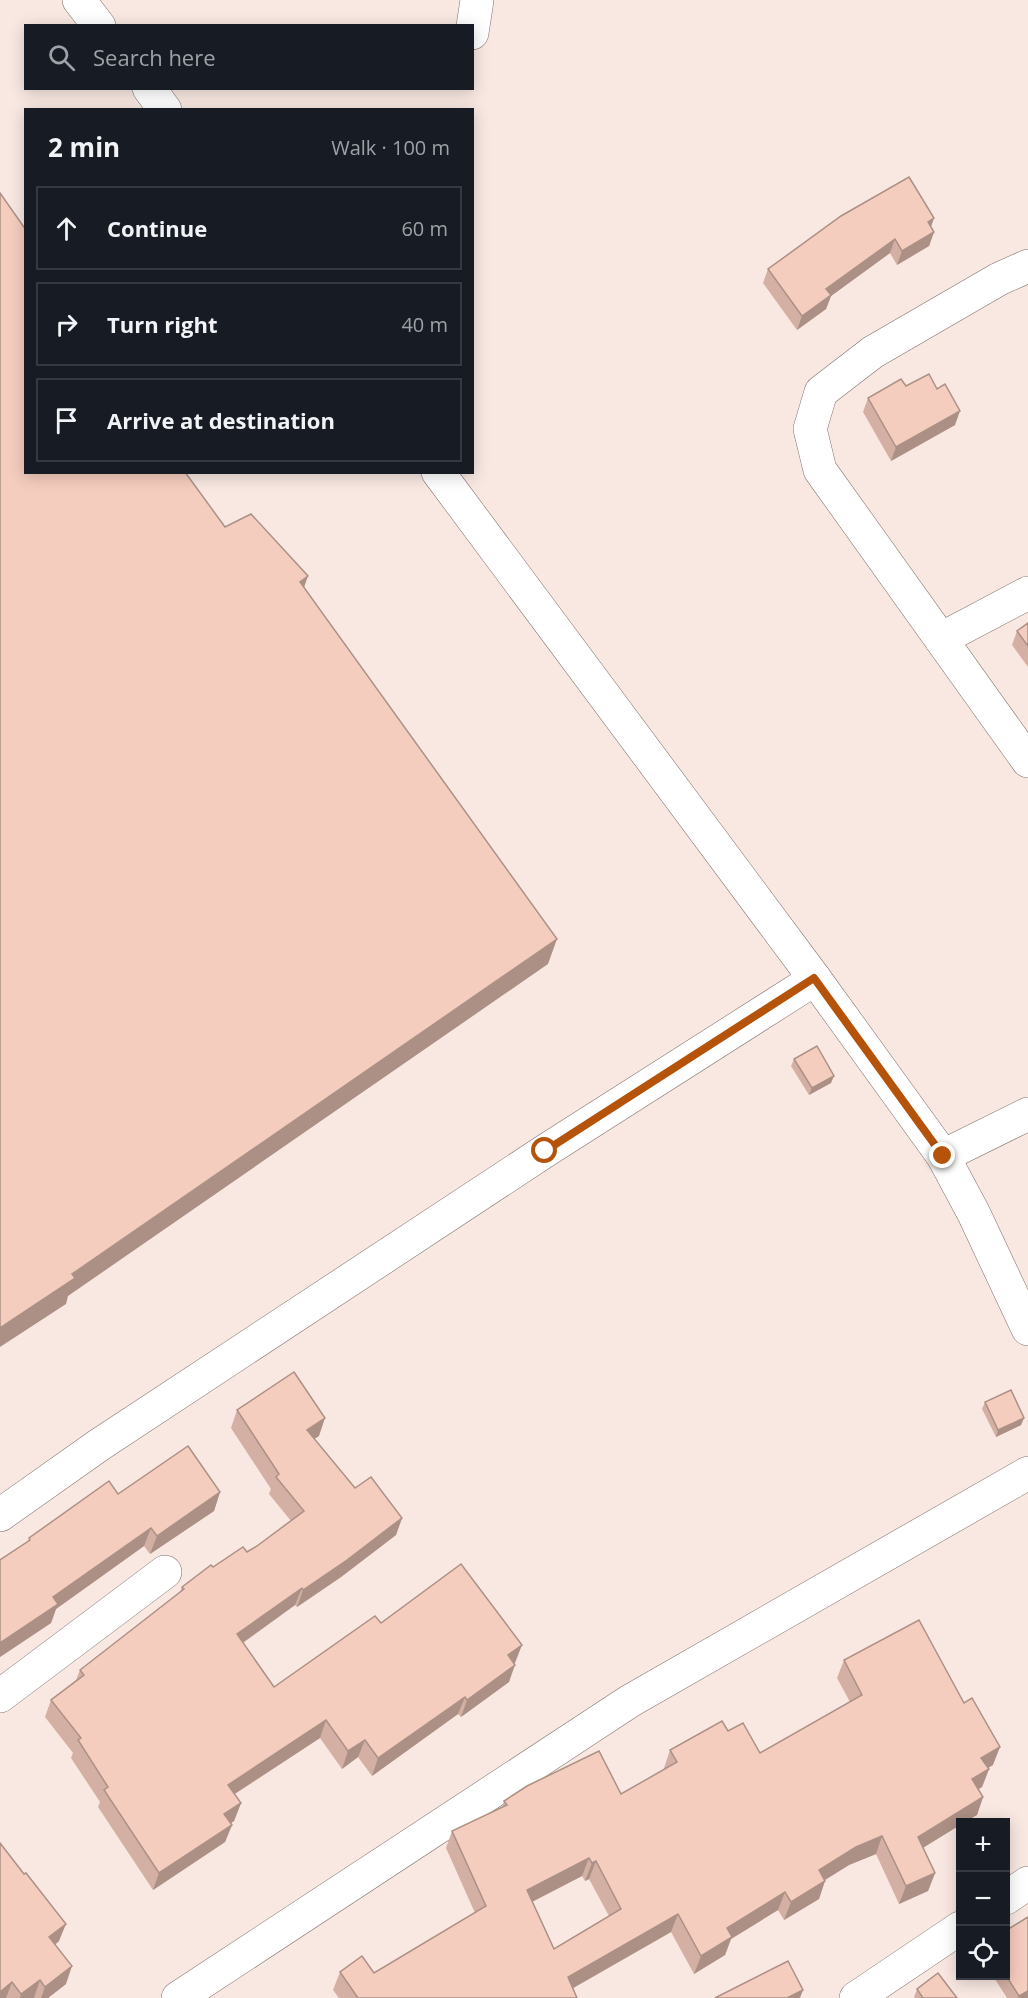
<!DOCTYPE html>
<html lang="en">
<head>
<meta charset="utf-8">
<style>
	body { margin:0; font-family:"Open Sans",sans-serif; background:#242831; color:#f1f3f6 }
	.controls { position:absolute; right:18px; bottom:18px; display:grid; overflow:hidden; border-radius:0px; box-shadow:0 3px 15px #0003 }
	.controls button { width:54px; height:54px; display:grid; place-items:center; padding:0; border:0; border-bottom:2px solid #363941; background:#171b24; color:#f1f3f6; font:30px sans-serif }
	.stop { position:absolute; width:18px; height:18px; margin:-14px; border:4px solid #b45309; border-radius:50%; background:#fff }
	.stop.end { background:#b45309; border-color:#fff; box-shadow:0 2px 6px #0008 }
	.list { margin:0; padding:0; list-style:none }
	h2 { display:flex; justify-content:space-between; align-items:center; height:78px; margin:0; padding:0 24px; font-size:26px }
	h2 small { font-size:20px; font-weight:400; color:#9ea1a6 }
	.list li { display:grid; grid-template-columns:39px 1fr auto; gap:18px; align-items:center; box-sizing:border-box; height:84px; margin:0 12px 12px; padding:0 12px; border:2px solid #363941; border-radius:0px }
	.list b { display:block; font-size:22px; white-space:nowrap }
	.list em { font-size:20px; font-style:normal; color:#9ea1a6 }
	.icon { flex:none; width:33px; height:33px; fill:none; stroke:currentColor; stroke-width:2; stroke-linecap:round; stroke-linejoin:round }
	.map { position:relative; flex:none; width:1028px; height:1998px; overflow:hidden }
	.search { position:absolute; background:#171b24; box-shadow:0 3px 15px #0003; left:24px; top:24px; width:450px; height:66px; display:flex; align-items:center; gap:15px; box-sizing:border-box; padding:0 21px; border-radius:0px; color:#9ea1a6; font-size:22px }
	.panel { position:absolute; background:#171b24; box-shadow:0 3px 15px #0003; left:24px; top:108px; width:450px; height:366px; border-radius:0px }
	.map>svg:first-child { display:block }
</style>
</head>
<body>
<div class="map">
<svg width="1028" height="1998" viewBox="0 0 1028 1998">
	<rect width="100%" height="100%" fill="#f9e8e2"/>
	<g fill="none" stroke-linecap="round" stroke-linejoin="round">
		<g stroke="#7e706a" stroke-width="34">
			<g id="street">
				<polyline points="79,0 99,26"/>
				<polyline points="472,33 477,0"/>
				<polyline points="149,88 165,110"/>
				<polyline points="1028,266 999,279 873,352 821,392 810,429 820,470 1028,761"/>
				<polyline points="438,472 815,979 943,1156 974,1214 1028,1329"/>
				<polyline points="941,639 1028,593"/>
				<polyline points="943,1156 1028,1114"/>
				<polyline points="0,1515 99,1445 545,1151 815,979"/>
				<polyline points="0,1696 165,1572"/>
				<polyline points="1006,1898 1028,1883"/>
				<polyline points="178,1998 630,1701 1028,1473"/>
				<polyline points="856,1998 960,1928"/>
			</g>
		</g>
		<use href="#street" stroke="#fff" stroke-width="33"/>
	</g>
	<g fill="#d3b0a3" fill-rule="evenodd">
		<polygon points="934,218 931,227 934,232 929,246 897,265 890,253 831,296 826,309 797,330 763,283 768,269"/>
		<polygon points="906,386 937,389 955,425 891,461 863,412 868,398"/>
		<polygon points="1028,623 1028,667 1012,645 1017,631"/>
		<polygon points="794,1059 831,1083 809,1095 791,1066"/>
		<polygon points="985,1402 1024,1418 1021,1425 996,1437 982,1409"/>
		<polygon points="237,1410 319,1436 314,1439 355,1488 402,1518 396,1535 341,1577 297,1607 295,1605 243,1643 274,1687 381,1623 515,1663 514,1663 509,1682 461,1717 458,1714 372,1776 358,1757 342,1769 320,1738 235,1794 241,1803 234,1821 231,1823 232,1825 225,1842 153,1890 98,1807 100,1802 71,1758 73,1753 45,1717 51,1700 76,1680 80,1670 180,1592 182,1587 213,1567 257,1546 291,1521 269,1494 271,1489 231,1428"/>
		<polygon points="220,1492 214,1511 150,1554 144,1546 56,1609 51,1623 0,1657 0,1560 28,1542 29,1538 118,1494"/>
		<path d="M844,1660L993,1765L988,1768L989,1769L982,1787L978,1789L983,1797L977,1815L960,1822V1825L923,1848L935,1873L928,1891L899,1904L876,1854L849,1865L825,1880L819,1899L784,1920L778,1910L731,1939L725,1955L694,1974L671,1932L573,1988L577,1998H339L333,1990L340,1972L374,1973L475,1913L446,1848L452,1831L502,1808L504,1801L621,1794L665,1770L664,1768L670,1750L728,1731L760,1753L850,1702L837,1678ZM582,1876L585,1881L589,1879L609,1916L554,1949L532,1902Z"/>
		<polygon points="0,1843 59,1941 55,1945 66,1984 48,1998 0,1998"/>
		<polygon points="1005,1931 1028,1998 1007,1998 993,1976 1005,1976"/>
		<polygon points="917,1989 957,1998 915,1998 914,1997"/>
	</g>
	<g fill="#ac9085">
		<polygon points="934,218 929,232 928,222"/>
		<polygon points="934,232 929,246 897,265 902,251"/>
		<polygon points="895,239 890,253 831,296 826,309 797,330 802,316 826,289"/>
		<polygon points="960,411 955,425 891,461 896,447"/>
		<polygon points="308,576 299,602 300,582"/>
		<polygon points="557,939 548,964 68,1296 66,1304 0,1347 0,1328 72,1274"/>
		<polygon points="834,1076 831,1083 809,1095 812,1088"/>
		<polygon points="325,1418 319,1436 301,1447 307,1430"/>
		<polygon points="1024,1418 1021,1425 996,1437 998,1430"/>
		<polygon points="220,1492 214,1511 150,1554 157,1536"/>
		<polygon points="402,1518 396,1535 341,1577 297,1607 303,1590"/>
		<polygon points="151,1528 144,1546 56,1609 51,1623 0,1657 0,1643 53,1597"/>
		<polygon points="302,1588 295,1605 231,1651 237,1634"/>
		<polygon points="522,1645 515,1663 502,1673 508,1655"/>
		<polygon points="515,1665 509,1682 461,1717 467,1700"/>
		<polygon points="465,1697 458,1714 372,1776 378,1758"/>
		<polygon points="326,1720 320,1738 222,1802 228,1785"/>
		<polygon points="365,1740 358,1757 342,1769 348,1751"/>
		<polygon points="1000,1747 993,1765 975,1775 981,1758"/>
		<polygon points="989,1769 982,1787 966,1797 972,1779"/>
		<polygon points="983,1797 977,1815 965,1822 960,1822 960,1825 911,1855 918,1837"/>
		<polygon points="241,1803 234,1821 218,1832 224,1814"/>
		<polygon points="232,1825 225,1842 153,1890 159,1873"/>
		<polygon points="882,1836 876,1854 849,1865 812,1888 819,1870 856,1847"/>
		<polygon points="589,1858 582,1876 520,1908 527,1890"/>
		<polygon points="596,1861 589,1879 585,1881 592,1863"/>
		<polygon points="935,1873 928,1891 899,1904 906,1886"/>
		<polygon points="825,1881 819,1899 784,1920 791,1902"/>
		<polygon points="785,1892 778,1910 731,1939 725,1955 694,1974 701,1956 727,1928"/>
		<polygon points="678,1914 671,1932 561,1995 568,1977"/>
		<polygon points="66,1924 59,1941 43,1954 49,1937"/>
		<polygon points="72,1966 66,1984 48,1998 41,1998 45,1987"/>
		<polygon points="40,1980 34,1998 20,1998 21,1994"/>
		<polygon points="12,1982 6,1998 0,1998 0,1992"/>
		<polygon points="803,1990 800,1998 787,1998"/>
		<polygon points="1028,1991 1028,1998 1018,1998 1019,1996"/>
	</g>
	<g fill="#f5cdbe" stroke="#ac9085" stroke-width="1.5" fill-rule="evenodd">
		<polygon points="909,177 934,218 928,222 934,232 902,251 895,239 826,289 831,295 802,316 768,269 841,216"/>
		<polygon points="0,193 26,230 26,472 185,472 225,527 251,514 308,576 300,582 557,939 72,1274 75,1278 0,1328"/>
		<polygon points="929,374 937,389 945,384 960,411 896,447 868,398 901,379 906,386"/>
		<polygon points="1028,623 1028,646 1017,631"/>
		<polygon points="817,1046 834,1076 812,1088 794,1059"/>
		<polygon points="294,1372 325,1418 307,1430 355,1488 371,1477 402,1518 347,1560 303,1590 302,1588 237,1634 274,1687 375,1616 381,1623 461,1564 522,1645 508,1655 515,1665 467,1700 465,1697 378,1758 365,1740 348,1751 326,1720 228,1785 241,1803 224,1814 232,1825 159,1873 104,1790 108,1787 78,1740 81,1738 51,1700 84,1675 80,1670 184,1589 182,1587 211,1565 213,1567 243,1547 247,1552 257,1546 304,1511 276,1477 279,1474 237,1410"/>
		<polygon points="1011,1390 1024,1418 998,1430 985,1402"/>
		<polygon points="188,1446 220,1492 157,1536 151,1528 53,1597 58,1604 0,1643 0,1560 30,1540 29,1538 109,1481 118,1494"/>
		<path d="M919,1620L964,1703L972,1698L1000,1747L981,1758L989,1769L972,1779L983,1797L918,1837L935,1873L906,1886L882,1836L856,1847L819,1870L825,1881L791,1902L785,1892L727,1928L732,1937L701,1956L678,1914L568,1977L577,1998H358L340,1972L362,1956L374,1973L486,1906L452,1831L507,1805L504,1801L527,1786L599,1751L621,1794L677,1762L670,1750L722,1721L728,1731L743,1723L760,1753L862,1695L844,1660ZM589,1858L592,1863L596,1861L621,1909L554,1949L527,1890Z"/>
		<polygon points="0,1843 24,1874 26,1873 66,1924 49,1937 72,1966 45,1987 40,1980 21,1994 12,1982 0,1992"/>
		<polygon points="1028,1917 1028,1991 1019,1996 1005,1974 1005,1931"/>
		<polygon points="788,1961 803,1990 787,1998 715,1998"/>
		<polygon points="938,1973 957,1998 923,1998 917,1989"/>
	</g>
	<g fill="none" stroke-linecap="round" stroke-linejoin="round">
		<polyline stroke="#b45309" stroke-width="8" points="545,1151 814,978 943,1156"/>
	</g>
</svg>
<div class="controls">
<button>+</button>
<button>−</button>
<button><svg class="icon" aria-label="locate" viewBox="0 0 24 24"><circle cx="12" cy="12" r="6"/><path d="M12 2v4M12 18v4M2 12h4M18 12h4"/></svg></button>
</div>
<div class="stop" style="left:545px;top:1151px"></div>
<div class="stop end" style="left:943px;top:1156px"></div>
<div class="search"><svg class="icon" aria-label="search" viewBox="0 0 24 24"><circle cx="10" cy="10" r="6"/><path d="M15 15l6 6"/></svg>Search here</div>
<section class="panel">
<h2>2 min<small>Walk · 100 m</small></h2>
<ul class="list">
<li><svg class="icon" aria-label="ahead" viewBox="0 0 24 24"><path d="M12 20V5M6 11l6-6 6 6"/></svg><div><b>Continue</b></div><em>60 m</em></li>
<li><svg class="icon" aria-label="right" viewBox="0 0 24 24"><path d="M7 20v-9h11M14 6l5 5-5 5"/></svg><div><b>Turn right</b></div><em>40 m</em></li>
<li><svg class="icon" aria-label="arrive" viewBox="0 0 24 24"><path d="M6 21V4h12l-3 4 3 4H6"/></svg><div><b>Arrive at destination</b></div></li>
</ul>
</section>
</div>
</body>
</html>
